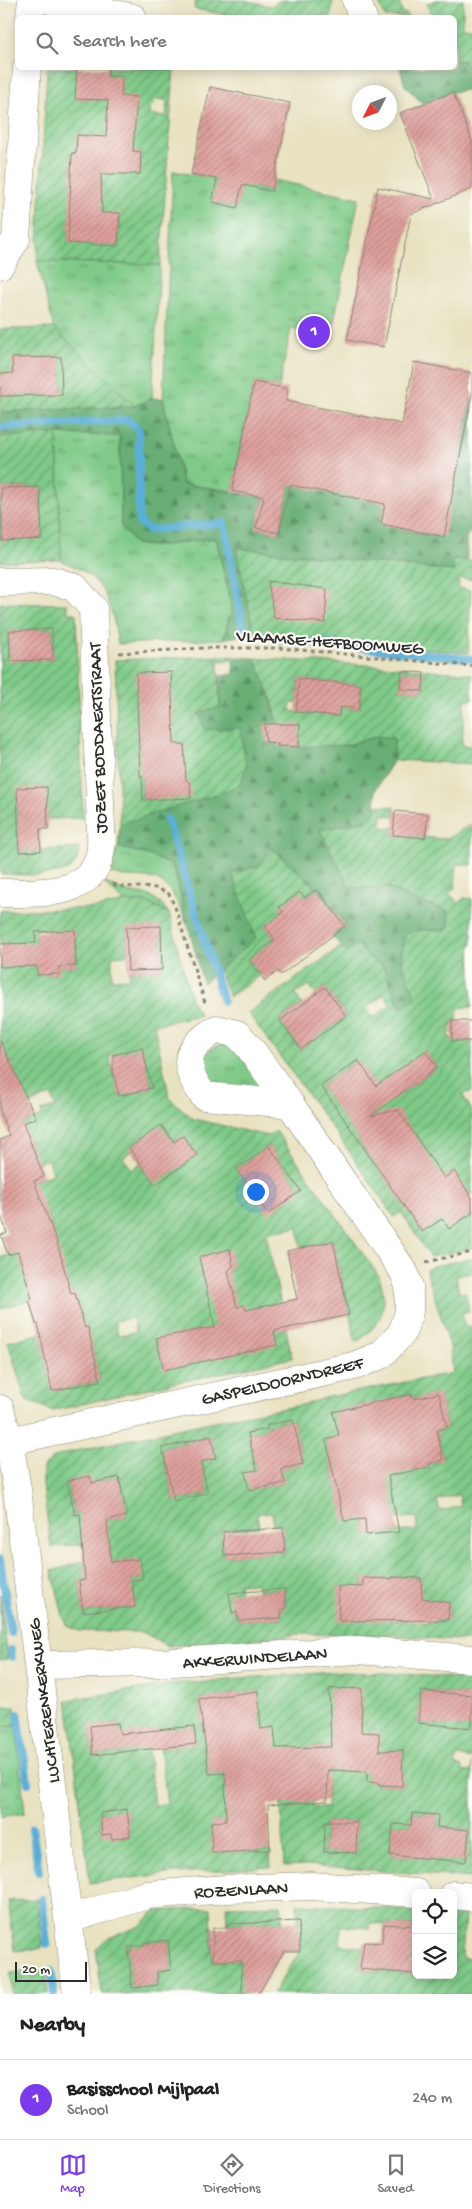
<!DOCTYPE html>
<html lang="en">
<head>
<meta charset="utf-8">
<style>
	body { margin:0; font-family:"Gochi Hand",sans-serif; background:#f6f6f6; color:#222 }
	.controls { position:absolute; right:15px; bottom:15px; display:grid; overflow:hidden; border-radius:8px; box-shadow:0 2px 12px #0003 }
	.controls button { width:45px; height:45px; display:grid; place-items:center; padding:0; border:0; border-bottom:1px solid #e0e0e0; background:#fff; color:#222; font:25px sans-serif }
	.compass { position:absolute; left:352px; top:85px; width:45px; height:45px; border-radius:50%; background:#fff; box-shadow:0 2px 12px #0003; rotate:228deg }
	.scale { position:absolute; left:15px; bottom:12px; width:72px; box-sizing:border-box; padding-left:5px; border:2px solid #2b2b2b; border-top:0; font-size:14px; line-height:18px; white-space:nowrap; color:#2b2b2b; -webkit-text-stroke:4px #fdfcf7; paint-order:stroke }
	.you { position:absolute; left:255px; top:1191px; width:18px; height:18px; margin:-12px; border:4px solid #fff; border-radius:50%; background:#1a73e8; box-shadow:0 0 0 8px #1a73e833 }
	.badge { display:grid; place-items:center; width:32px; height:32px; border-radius:50%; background:#7c3aed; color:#fff; font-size:16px; font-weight:700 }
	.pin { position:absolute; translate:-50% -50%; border:2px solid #fff; box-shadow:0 1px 5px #0006 }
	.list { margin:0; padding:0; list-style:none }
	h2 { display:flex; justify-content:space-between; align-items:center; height:65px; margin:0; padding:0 20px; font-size:21px }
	h2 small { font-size:16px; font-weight:400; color:#767676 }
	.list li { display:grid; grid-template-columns:32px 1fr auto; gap:15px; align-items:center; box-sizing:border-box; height:80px; padding:0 20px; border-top:1px solid #e0e0e0 }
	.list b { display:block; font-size:19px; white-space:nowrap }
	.list p { margin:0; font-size:16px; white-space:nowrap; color:#767676 }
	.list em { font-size:16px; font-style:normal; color:#767676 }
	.icon { flex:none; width:28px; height:28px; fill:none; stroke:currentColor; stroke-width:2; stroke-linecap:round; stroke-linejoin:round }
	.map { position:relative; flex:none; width:472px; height:1994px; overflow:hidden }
	.search { position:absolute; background:#fff; box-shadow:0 2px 12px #0003; left:15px; right:15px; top:15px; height:55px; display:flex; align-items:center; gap:12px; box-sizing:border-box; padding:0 18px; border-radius:8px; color:#767676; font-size:19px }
	.sheet { height:145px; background:#fff }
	nav { display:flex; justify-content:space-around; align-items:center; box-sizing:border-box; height:70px; border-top:1px solid #e0e0e0; background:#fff; font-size:14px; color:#767676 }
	nav a { display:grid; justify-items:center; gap:2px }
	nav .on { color:#7c3aed }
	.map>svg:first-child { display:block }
</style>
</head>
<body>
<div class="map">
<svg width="472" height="1994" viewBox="0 0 472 1994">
	<defs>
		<pattern id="grass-tufts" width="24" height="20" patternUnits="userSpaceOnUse" patternTransform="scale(1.25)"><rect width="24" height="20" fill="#7fca88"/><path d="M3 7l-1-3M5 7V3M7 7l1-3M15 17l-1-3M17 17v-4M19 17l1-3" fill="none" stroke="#68a46f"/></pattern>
		<pattern id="forest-firs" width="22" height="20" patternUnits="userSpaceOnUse" patternTransform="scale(1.25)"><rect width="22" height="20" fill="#67ae74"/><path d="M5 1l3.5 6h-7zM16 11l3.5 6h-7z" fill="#558e5f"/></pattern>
		<pattern id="garden-furrows" width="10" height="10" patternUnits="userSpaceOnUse" patternTransform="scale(1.25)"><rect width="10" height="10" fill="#7fca88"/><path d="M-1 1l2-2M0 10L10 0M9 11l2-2" fill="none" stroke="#68a46f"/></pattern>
		<pattern id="building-hatch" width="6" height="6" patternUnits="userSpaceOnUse" patternTransform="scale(1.25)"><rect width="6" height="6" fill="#dfa09c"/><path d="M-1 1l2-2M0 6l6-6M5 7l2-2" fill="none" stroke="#b5837f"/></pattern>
	</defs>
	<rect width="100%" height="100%" fill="#fdfcf7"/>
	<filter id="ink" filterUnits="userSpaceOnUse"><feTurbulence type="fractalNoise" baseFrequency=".02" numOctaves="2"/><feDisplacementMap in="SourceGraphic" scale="10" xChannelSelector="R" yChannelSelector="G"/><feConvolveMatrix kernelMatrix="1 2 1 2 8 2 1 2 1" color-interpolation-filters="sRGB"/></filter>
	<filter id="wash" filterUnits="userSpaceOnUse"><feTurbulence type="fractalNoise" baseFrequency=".0096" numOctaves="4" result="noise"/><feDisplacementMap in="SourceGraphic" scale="20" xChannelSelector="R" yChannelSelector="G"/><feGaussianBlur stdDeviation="1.12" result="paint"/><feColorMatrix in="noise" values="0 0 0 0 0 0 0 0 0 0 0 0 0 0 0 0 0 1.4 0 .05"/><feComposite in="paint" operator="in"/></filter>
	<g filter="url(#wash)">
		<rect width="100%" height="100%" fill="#e8e2c1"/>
		<g fill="url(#grass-tufts)" stroke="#557a5a">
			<polygon points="173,171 217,179 212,202 237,208 242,185 271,191 274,180 359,198 331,336 291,329 279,387 254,382 232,491 183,484 163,399"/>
			<polygon points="37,261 160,265 152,398 135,406 54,328"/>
			<path d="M57,434L120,436L121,526L135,544L154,546L216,538L232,609L223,639L118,644C114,620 110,592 89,575C81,569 70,565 61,560Z"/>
			<path d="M118,847L149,855L173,866L188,926C180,909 171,879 148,878C134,877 123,878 110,873Z"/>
			<path d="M102,881C109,885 117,889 124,891C150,898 149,889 169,913L147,902H124Z"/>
			<path d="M222,1044C244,1051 254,1075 267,1094L206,1087L201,1057L207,1051Z"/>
			<polygon points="16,1725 25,1813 0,1817 0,1727"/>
		</g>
		<g fill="url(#forest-firs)" stroke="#496c50">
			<polygon points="455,60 464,61 469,67 472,65 472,89 453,92 423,104 405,86 400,68 454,68"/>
			<polygon points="472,395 472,530 466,537 467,560 454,559 453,571 237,548 254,633 223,639 232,609 216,538 154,546 135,544 121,526 120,436 57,434 0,437 0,412 135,406 152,398 163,399 183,484 264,497 256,528 279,533 290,485 390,480 381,525 443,537"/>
			<path d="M255,659C268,688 278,715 278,746L347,745L378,736L395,738L394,760L375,791L376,812L367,820L320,830L350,888L386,886L415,901L447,910L450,920L447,930H416L401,960L417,998L400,1008L383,967L367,956L359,944L347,952L332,936L345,925L317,889L272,849L258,866L232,874L257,938L203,983L173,866L149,855L118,847L120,824L214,795L205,730L199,712L220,707V676L234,674L233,660Z"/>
		</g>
		<g fill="url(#garden-furrows)" stroke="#557a5a" fill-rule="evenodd">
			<polygon points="196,0 244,0 271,6 281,0 333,0 331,17 237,17 194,9"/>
			<polygon points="378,0 398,0 403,14 406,13 408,17 385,17"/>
			<polygon points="435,0 463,0 463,26 472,27 472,65 469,67 464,61 455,60 454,18 432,17 427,4"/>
			<path d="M47,68H77L76,99L121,101L122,77L108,76V68H174L160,265L37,261ZM155,99L167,100L166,117L150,115V104L154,105ZM78,135L95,136L120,151L141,152L140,174L71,172L72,153H76ZM70,207L102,209V213L120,214L118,246L68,243Z"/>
			<polygon points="54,328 135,406 0,412 0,396 62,395 61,357 13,358 13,373 0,374 0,329"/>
			<path d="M57,434L61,560L0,562V437ZM40,487L42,539L2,540L1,488Z"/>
			<polygon points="236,548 453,571 454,559 472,561 472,580 459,578 458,588 471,590 468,653 254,633"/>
			<path d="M0,603L67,604L68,613H76L83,818L47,819L46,787L17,790L19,851L79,848C78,855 78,861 73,866C61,879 17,874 0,874ZM52,629L53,660L10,661L9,631Z"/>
			<path d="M221,656L398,667L472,674V700H465L462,745L472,746V764L394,760V738L378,736L347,745L299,747V736L278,724L271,697L255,659L218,661L220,707L199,713L205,730L240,728L246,765L240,785L214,795L120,824L115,660ZM402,671L424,673L423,691L400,689ZM299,679L361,685L359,709L340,707L339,716L290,711L291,703H297ZM184,744L185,765L180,781H187L190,783L143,800L139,745Z"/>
			<path d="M376,805L395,807V816L382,815L381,827L394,828V835L446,839L472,824V865L457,864L455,888L449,893L458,903L464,898L472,899V945H470L472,1007L458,1008L457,1021H452L449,1038L457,1039V1041H472V1091L462,1094L472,1111V1194L470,1195L453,1171L404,1205L422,1232L450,1213L458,1223L472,1213V1248L430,1257L401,1212L394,1217L339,1137L248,1013L340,947L347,952L358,944L367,956L383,967L400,1008L416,998L401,960L405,934L416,930H447L450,920L447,910L415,901L386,886L350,888L320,830L367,820L376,812ZM309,985L316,994L325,987L346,1016L301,1049L280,1020L302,1004L295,994ZM384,995L391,1004L374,1018L366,1008ZM425,1051L437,1067L418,1082L406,1065ZM358,1060L380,1092L342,1115L321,1086ZM400,1114L425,1149L384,1178L359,1142Z"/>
			<polygon points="272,848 317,889 305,898 299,892 280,907 283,912 265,927 281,947 267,945 249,960 260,975 229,997 219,970 256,938 232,874 258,866"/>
			<path d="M124,902H147L169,913L192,1002L200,1015L154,1025L170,1099L194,1119L268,1136L276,1131L379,1276C389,1309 384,1321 356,1343L333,1241L301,1248L298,1227L266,1233L292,1358L155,1387L53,1411L25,1399L8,1342L83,1322L75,1293L71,1294L26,1276L32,1299L0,1309V1258L55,1238L47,1214L0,1207V1193L53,1174L48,1159L26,1168L0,1154L31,1142L23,1123L42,1116L41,1111L55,1107L51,1095L0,1116V1093L22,1089L8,1056L0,1059V967H7L0,944V911L96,908ZM161,927L162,970L129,971V978L112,979V956L127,955L126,928ZM48,929V932L75,931L76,966L59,967L58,974L38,975L35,930ZM142,1048L152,1088L119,1096L109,1056ZM161,1126L174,1142L183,1136L197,1155L155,1184L141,1163L132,1169L123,1158L131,1151L129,1148ZM269,1146H270L301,1191L236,1169ZM133,1318L136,1332L118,1335L115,1321ZM199,1330L205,1360L164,1369L156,1339ZM92,1345L100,1381L53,1391L45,1355Z"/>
			<path d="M472,1258V1273L456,1276L459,1293L466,1292L469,1311L462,1313L465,1327L472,1326V1641L387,1635L298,1634L283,1637L168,1646L142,1632L79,1631L68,1626L63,1616L52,1571L84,1561L111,1559L110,1543L51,1547L43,1487V1467L55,1457L71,1452L233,1417L302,1405L328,1397L453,1373L450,1346L426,1270L433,1266ZM411,1394L413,1399L439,1394L447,1428L437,1430L443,1460L429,1464L390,1399ZM364,1404L376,1460L350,1479L335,1482L326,1440L339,1436L334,1412ZM293,1420L303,1463L281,1469L284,1483L261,1488L248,1433L267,1429V1425ZM211,1436L215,1458L201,1462L208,1493L174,1501L162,1448ZM119,1477L127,1516L98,1522L95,1510L75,1515L67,1481L92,1483ZM459,1495L461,1506L440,1511L437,1500ZM272,1512L273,1525H282L285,1552L224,1556L221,1531L259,1527L257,1514ZM416,1517L417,1530L366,1535L365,1521ZM140,1559L142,1579L132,1580L134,1607L83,1612L79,1581L99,1579L107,1563ZM392,1577L421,1578V1604L435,1600L449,1603L448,1620H434V1623L388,1620L363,1587V1579H392ZM256,1583L257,1591L285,1589V1609H281V1618L238,1621L237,1612H232L240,1592L239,1584Z"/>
			<polygon points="0,1594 8,1659 0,1660"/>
			<path d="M334,1672L387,1673L472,1679V1695L421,1691L418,1723L472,1727V1759L457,1756L455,1765L463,1767L462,1771L471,1772L472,1763V1878L306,1865L284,1866L281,1804L264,1781L267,1819L211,1822L213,1853L270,1851L271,1867L175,1873L90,1883L67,1700L184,1682L198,1683L226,1679ZM258,1691L261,1723L203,1730L199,1699ZM118,1723L122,1752L93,1755L90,1727ZM158,1730L167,1804L154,1805L146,1731ZM333,1746L339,1753V1771L307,1769V1747ZM391,1751H403L402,1786L379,1785V1783L367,1782L368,1762ZM208,1752L250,1787L225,1788V1773L209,1774ZM314,1785L328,1786L327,1808L313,1807ZM127,1810L130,1836L112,1839L111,1834L102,1835L100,1813ZM413,1813L437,1815V1827L469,1830L466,1861L390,1855L393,1824L411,1825ZM325,1822H357L356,1853L324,1852Z"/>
			<polygon points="0,1707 15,1707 16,1725 0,1727"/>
			<polygon points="37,1899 42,1948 15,1951 8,1901"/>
			<polygon points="297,1904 416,1910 416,1926 370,1923 370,1928 341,1926 340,1945 364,1947 360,1969 414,1974 415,1967 416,1975 453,1975 453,1913 465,1914 462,1958 472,1959 472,1994 272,1994 300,1951"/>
			<polygon points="281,1905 283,1922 227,1924 226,1906"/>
			<path d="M211,1908L213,1961H241L242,1980L256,1979L242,1994H102L96,1949L106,1939L140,1926L155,1911ZM168,1940L171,1970L157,1972L158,1985L132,1987L128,1947L143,1945V1943Z"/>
			<polygon points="45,1970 48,1994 12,1994 10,1973"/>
		</g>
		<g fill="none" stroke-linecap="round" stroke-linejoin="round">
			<g stroke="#5aafd6" stroke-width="8">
				<polyline points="0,427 129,420 139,431 139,522 149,530 224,523 244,634"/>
				<polyline points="276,639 472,659"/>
				<polyline points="167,819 223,1001"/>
				<polyline points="0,1560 11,1633"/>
				<polyline points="11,1650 12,1657"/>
				<polyline points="18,1714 28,1783"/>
				<polyline points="32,1828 39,1872"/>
				<polyline points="42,1899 47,1944"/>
				<polyline points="51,1971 54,1994"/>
			</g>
		</g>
		<g id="blocks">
			<g fill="url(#building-hatch)">
				<polygon points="77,68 108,68 108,76 122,76 121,96 137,97 133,151 141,152 140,174 101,174 102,213 120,213 118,246 68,243 72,153 76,153 77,135 106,137 108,100 75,99"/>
				<polygon points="210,87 290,103 272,191 242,185 237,208 212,202 217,179 191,174"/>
				<polygon points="453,92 472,141 472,189 411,214 384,347 347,340 378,187 434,199 400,113"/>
				<polygon points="61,357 62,395 0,396 0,374 13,373 12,358"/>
				<polygon points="414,362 472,373 472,395 444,537 381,524 385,504 290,485 279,533 256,528 264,497 232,491 254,382 288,389 286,401 402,424"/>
				<polygon points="40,487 42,539 2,541 1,488"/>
				<polygon points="268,581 327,589 325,623 274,618"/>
				<polygon points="52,629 53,660 10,661 9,631"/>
				<polygon points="402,671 424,673 423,691 400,689"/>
				<polygon points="171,672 174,744 184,744 186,780 190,783 191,798 143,800 142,776 140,776 136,673"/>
				<polygon points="299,679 361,685 359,709 340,707 339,716 296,712"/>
				<polygon points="264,724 300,724 299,747 277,746 278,743 266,742"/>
				<polygon points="47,787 48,829 40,829 41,851 19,852 17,788"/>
				<polygon points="395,811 428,814 425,838 393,835"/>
				<polygon points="317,889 345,926 281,975 278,971 265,981 249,960 275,939 265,926 283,912 279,907 300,892 305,898"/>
				<polygon points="161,926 162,970 128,971 126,927"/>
				<polygon points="75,930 76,966 59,967 59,974 37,975 37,966 0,967 0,944 36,943 35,932"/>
				<polygon points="325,987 346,1016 301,1049 280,1021"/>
				<rect x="452" y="1021" width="20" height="20"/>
				<polygon points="0,1040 36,1118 23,1123 44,1177 34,1181 57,1242 71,1294 75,1293 85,1328 88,1327 100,1381 52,1391 38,1324 36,1324 29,1300 32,1299 18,1252 8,1255 1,1235 7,1233 0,1213 0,1140 9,1136 0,1111"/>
				<polygon points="142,1047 152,1088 119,1096 113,1071 113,1055"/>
				<polygon points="425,1051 437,1067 371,1116 398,1110 444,1178 454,1171 472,1198 472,1213 449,1229 442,1219 422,1232 321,1086 358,1060 376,1086"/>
				<polygon points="161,1125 174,1142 183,1136 197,1155 155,1185 129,1148"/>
				<polygon points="269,1146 301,1191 268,1214 236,1169"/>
				<polygon points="333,1241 349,1315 274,1331 277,1345 164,1370 156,1338 215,1327 199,1257 230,1249 233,1266 228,1271 237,1307 244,1305 246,1310 297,1299 287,1251"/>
				<polygon points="439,1393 447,1428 437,1430 443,1460 429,1464 430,1467 388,1476 399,1532 366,1535 365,1519 344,1521 326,1440 339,1436 333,1412 411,1394 413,1399"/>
				<polygon points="293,1420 303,1464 281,1469 285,1483 249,1490 245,1472 257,1470 248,1433 267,1429 267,1425"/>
				<polygon points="211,1436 216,1458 201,1462 208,1493 174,1501 162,1448"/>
				<polygon points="90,1476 92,1483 119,1477 127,1516 107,1520 111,1562 140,1559 143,1579 132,1580 135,1607 83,1612 79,1581 85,1580 80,1514 75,1515 67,1481"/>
				<polygon points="283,1528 285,1552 224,1556 223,1532"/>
				<polygon points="392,1577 421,1578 422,1598 449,1603 448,1620 339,1621 338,1586 363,1587 363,1578 392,1579"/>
				<polygon points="285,1589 285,1609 281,1609 281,1618 238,1621 237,1612 232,1613 229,1593"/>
				<polygon points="362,1688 361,1732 379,1733 379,1751 403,1750 402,1786 379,1785 379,1783 367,1782 367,1772 328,1770 327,1801 268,1805 270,1850 212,1853 211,1822 226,1821 225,1773 209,1774 199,1699 258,1691 261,1729 274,1727 276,1748 331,1747 329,1689"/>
				<polygon points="421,1691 472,1695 472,1728 418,1723"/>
				<polygon points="118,1723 120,1734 194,1726 196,1744 93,1755 90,1726"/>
				<polygon points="127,1809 130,1836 112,1839 111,1834 102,1835 100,1813"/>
				<polygon points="412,1813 438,1815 437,1827 469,1830 466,1862 390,1855 393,1824 411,1825"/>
				<polygon points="325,1822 357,1822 356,1853 324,1852"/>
				<polygon points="299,1921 300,1951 284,1951 258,1994 242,1994 241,1960 213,1961 213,1928 227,1928 227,1924"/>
				<polygon points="384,1924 416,1926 414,1974 360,1969 364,1942 382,1943"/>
				<polygon points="168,1940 171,1970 157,1972 158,1985 132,1988 128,1947 143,1945 143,1943"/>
			</g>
		</g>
	</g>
	<g filter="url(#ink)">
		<use href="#blocks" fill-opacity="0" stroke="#8a8676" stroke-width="1"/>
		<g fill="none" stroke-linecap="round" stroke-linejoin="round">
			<g stroke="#8a8676" stroke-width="29">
				<g id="minor">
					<polyline points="50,0 133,18"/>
					<polyline points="356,0 363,18"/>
					<polyline points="30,18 32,0"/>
					<polyline points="0,265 16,239 27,68"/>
					<path d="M0,582L53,581L74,587L93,608L101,830C101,837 102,846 100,854C91,899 35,892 0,893"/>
					<polyline points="0,1409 9,1441 17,1489 77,1994"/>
					<path d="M9,1441L354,1366L381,1355L402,1333L409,1312V1286L404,1272L290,1104L250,1048L237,1034L217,1029C184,1049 181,1065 204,1096L290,1104"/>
					<polyline points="39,1665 159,1663 358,1650 472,1659"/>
					<polyline points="453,1895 472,1897"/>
					<polyline points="69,1919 147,1895 227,1889 311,1886 416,1893"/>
				</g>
			</g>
			<g stroke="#8a8676" stroke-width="3" stroke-dasharray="4 4" stroke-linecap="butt">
				<polyline points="119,653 203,648 280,648 472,666"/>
				<polyline points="113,884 118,886 157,888 169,894 175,907 206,1006"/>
				<polyline points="426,1262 472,1252"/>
			</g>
			<use href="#minor" stroke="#fff" stroke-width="28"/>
		</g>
	</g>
	<g text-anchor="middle" stroke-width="4.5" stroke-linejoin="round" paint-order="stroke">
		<g font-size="18" fill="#2b2b2b" stroke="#fdfcf7">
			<text transform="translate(330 641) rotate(4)" y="6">VLAAMSE-HEFBOOMWEG</text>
			<text transform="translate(97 738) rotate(-92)" y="6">JOZEF BODDAERTSTRAAT</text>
			<text transform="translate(282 1380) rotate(-13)" y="6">GASPELDOORNDREEF</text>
			<text transform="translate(255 1657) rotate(-4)" y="6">AKKERWINDELAAN</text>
			<text transform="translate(43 1701) rotate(-97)" y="6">LUCHTERENKERKWEG</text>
			<text transform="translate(241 1889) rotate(-3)" y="6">ROZENLAAN</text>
		</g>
	</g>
</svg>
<div class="controls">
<button><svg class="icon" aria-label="locate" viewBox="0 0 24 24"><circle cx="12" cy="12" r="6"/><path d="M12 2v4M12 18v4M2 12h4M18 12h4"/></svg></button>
<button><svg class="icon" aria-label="layers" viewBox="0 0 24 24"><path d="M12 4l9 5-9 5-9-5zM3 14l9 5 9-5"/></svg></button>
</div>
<svg class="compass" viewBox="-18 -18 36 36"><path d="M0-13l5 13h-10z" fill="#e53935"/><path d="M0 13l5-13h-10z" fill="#767676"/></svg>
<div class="scale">20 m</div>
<div class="you"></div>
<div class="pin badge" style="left:314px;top:332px">1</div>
<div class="search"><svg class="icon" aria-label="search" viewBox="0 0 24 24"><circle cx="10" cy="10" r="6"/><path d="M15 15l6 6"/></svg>Search here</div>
</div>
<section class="sheet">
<h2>Nearby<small></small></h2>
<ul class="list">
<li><span class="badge">1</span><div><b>Basisschool Mijlpaal</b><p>School</p></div><em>240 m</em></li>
</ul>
</section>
<nav>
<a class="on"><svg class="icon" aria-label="map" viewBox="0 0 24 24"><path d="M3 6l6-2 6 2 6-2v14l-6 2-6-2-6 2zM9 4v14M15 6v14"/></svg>Map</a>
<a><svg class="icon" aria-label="directions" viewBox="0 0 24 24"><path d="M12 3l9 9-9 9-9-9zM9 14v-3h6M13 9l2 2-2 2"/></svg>Directions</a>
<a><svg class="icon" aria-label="saved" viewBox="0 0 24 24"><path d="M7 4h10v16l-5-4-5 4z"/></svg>Saved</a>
</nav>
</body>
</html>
